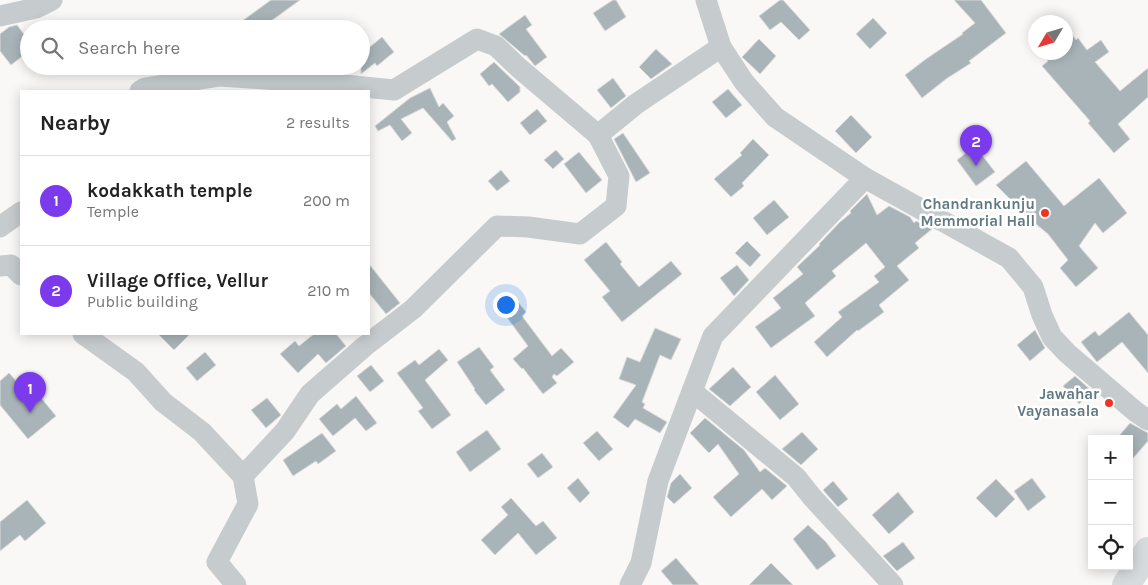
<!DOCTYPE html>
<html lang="en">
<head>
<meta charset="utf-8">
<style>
	body { margin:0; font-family:Karla,sans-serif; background:#f2f2f2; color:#222 }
	.controls { position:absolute; right:15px; bottom:15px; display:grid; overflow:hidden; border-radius:0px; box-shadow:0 2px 12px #0003 }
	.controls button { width:45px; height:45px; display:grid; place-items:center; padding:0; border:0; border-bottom:1px solid #e0e0e0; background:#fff; color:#222; font:25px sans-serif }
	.compass { position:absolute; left:1028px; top:15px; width:45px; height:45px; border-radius:50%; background:#fff; box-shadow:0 2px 12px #0003; rotate:232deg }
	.you { position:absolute; left:505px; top:304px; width:18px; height:18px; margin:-12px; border:4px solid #fff; border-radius:50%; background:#1a73e8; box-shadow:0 0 0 8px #1a73e833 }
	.badge { display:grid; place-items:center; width:32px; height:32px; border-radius:50%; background:#7c3aed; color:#fff; font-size:16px; font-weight:700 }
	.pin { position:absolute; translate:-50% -41px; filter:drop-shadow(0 1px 2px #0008) }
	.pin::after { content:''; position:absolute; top:26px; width:18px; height:15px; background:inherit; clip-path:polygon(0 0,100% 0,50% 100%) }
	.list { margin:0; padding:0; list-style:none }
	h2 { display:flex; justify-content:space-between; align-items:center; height:65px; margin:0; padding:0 20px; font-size:21px }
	h2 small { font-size:16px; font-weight:400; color:#767676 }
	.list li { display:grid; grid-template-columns:32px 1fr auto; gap:15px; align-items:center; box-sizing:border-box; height:90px; padding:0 20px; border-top:1px solid #e0e0e0 }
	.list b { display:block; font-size:19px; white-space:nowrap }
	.list p { margin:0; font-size:16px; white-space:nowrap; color:#767676 }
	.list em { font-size:16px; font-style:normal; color:#767676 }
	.icon { flex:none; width:28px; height:28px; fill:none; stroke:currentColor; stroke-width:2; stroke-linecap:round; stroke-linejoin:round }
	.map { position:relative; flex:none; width:1148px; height:585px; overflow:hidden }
	.search { position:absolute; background:#fff; box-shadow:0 2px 12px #0003; left:20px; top:20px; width:350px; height:55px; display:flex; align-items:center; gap:12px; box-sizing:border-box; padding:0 18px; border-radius:28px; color:#767676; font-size:19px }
	.panel { position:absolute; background:#fff; box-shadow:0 2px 12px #0003; left:20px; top:90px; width:350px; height:245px; border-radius:0px }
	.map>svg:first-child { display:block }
</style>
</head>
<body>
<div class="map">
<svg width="1148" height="585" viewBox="0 0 1148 585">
	<rect width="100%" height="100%" fill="#f9f8f6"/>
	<g fill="#a8b4b8" stroke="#dadad8">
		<polygon points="271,0 300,0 260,29 231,29"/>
		<polygon points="613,0 616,0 626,17 605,31 593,13"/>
		<polygon points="780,0 783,0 810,30 799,40 781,22 770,30 759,16"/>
		<polygon points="954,0 981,0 1006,33 969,61 971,63 946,79 922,98 905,75 926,59 963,34 962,33 975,23"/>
		<polygon points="525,15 532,25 526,29 547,57 535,66 526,55 525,56 499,34"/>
		<polygon points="873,18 887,33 870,49 856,34"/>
		<polygon points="17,25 29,41 29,51 11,65 0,51 0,34 9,27"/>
		<polygon points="1066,26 1076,40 1078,38 1087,50 1101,40 1109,52 1095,62 1120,91 1148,68 1148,97 1118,124 1130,139 1114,153 1088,123 1090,121 1042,66 1048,61 1042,52 1066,52"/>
		<polygon points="382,37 394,52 377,66 375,63 361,74 361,57 366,53 365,51"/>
		<polygon points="759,39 776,56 760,74 742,57"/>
		<polygon points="656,49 672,64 651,79 639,67"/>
		<polygon points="494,62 520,87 520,92 508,102 492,84 489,86 480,74"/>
		<polygon points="613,78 626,96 611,108 597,90"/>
		<polygon points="430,88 439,107 443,103 454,116 447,122 456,139 452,141 423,108 401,119 412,133 402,141 390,125 378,131 375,126 410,98"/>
		<polygon points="728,89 742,105 726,118 712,102"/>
		<polygon points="537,109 547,121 530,135 520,123"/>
		<polygon points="851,115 872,137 856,153 835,131"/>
		<polygon points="623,133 650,173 636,182 614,139"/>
		<polygon points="753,139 769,155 742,183 744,186 731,197 714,179 742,155 740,153"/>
		<polygon points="975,146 995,172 976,186 957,160"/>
		<polygon points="556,150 564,159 553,169 544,160"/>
		<polygon points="579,152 602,180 586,193 564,164"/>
		<polygon points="1026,161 1064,206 1099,178 1127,213 1103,233 1095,223 1079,246 1098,268 1076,287 1060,268 1068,260 1048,234 1031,220 996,185"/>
		<polygon points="501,170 510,181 497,191 488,181"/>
		<polygon points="867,194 877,215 889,206 910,217 914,223 916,221 932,229 915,243 919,248 897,266 909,280 879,305 884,312 858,331 857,330 827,357 814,342 842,317 838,312 879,282 874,276 885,267 866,243 832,271 836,276 805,303 815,316 771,348 755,327 781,308 773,298 803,274 797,267 820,245 819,244 840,222 851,213 850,211"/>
		<polygon points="774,200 789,217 767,235 753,218"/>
		<polygon points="747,241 761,255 750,267 735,253"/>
		<polygon points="606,242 622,262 620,264 639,287 671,261 682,274 622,322 602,297 610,291 584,260"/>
		<polygon points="369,264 400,303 386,314 369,293"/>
		<polygon points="737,265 749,280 734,296 720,278"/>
		<polygon points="514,297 526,312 522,316 552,356 561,348 574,362 557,376 554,374 552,377 557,383 543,394 523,368 522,369 513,359 528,346 500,308"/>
		<polygon points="1129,312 1148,335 1148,373 1122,342 1097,362 1081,342 1095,331 1099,336"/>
		<polygon points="655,328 681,339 671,360 660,355 642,402 645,404 643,408 667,422 660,433 635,419 628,428 613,417 636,385 619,379 627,357 640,362"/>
		<polygon points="1035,330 1045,348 1030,361 1017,345"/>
		<polygon points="158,334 190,334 174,350"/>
		<polygon points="314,334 336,334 346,346 326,363 318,354 298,373 280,354 295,341 299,346"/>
		<polygon points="479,347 494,367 490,370 505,390 486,405 474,390 475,389 457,362"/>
		<polygon points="439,349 448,360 425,380 451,415 432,429 418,411 423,408 397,373 415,360 419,365"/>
		<polygon points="205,352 216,365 197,381 186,368"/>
		<polygon points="371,365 384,381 370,392 357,376"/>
		<polygon points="733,367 751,387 730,406 709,389"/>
		<polygon points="9,373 26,392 32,387 56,416 28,439 0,405 0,381"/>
		<polygon points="775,375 799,404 780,420 756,392"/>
		<polygon points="1075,376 1093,392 1079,404 1063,386"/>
		<polygon points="356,396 377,423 366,431 355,418 333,436 319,419 337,404 341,409"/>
		<polygon points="267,398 281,415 266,428 251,410"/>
		<polygon points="705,418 744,450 760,472 765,468 787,486 772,500 762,489 731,517 713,497 739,474 718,444 709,453 690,433"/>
		<polygon points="1130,423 1148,433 1148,441 1129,463 1129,439 1122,439 1119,436"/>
		<polygon points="487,430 501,449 470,472 456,452"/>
		<polygon points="597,431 613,449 599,461 583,443"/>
		<polygon points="802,432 818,449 801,465 782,449"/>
		<polygon points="322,433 336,451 318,464 316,461 293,476 283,460"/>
		<polygon points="542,453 553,467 538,478 527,464"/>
		<polygon points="680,474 692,488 674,504 667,497 671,483"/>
		<polygon points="578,478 590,493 580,503 567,488"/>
		<polygon points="1032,478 1046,497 1028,511 1014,491"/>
		<polygon points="996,479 1015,499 996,518 976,498"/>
		<polygon points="833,481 848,499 838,507 823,490"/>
		<polygon points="898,492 914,512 889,534 872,515"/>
		<polygon points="511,498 536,526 543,521 557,538 536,555 518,533 495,555 481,540 508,515 501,507"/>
		<polygon points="27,500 46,523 25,541 20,535 0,551 0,522"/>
		<polygon points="808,525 826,542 836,556 817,570 793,539"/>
		<polygon points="903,542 915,558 897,571 883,556"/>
		<polygon points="676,558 699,585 673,585 661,571"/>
		<polygon points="771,563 793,585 749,585"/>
	</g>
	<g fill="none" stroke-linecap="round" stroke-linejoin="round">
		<g stroke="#c6cbce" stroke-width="21">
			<polyline points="706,0 721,47 744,82 775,117 865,178 1009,258 1033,287 1042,315 1052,337 1067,353 1136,412 1148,420"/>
			<polyline points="0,16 36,8 52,0"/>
			<polyline points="140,91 145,88 220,76 324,83 394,90 477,39 496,46 519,68 598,135"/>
			<polyline points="0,227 21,212"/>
			<polyline points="0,266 11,265 21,275"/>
			<polyline points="83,334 136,372 163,402 202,432 243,476 248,504 217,562 236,585"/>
			<polyline points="692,391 796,477 812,497 893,585"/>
			<polyline points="243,476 285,431 310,394 365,346 413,309 497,226 528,227 580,234 616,206 619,176 598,135 636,104 721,47"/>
			<polyline points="630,585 641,563 658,481 713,336 865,178"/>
		</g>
		<polyline stroke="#d6dbde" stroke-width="28" points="1126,585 1148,551"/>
	</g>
	<g fill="#ed3322" stroke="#fff" stroke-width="2">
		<circle cx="1045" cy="213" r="5"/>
		<circle cx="1109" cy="403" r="5"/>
	</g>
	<g text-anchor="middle" stroke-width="5" stroke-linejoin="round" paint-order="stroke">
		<g font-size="15" font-weight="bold" fill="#627983" stroke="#fff" text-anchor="end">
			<text x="1035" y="209">Chandrankunju<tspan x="1035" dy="17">Memmorial Hall</tspan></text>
			<text x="1099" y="399">Jawahar<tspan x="1099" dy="17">Vayanasala</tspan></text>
		</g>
	</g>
</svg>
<div class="controls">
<button>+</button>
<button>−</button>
<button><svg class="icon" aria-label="locate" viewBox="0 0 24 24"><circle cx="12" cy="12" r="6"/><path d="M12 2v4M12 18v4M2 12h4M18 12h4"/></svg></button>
</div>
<svg class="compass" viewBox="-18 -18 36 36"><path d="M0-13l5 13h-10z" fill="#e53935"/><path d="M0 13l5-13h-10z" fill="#767676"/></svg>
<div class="you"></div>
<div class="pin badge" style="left:30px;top:413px">1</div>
<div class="pin badge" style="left:976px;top:166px">2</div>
<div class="search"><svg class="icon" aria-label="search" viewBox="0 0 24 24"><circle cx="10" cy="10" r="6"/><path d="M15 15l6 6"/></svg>Search here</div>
<section class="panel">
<h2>Nearby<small>2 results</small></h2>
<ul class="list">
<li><span class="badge">1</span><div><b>kodakkath temple</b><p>Temple</p></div><em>200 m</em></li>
<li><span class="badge">2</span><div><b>Village Office, Vellur</b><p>Public building</p></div><em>210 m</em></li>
</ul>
</section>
</div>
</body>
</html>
